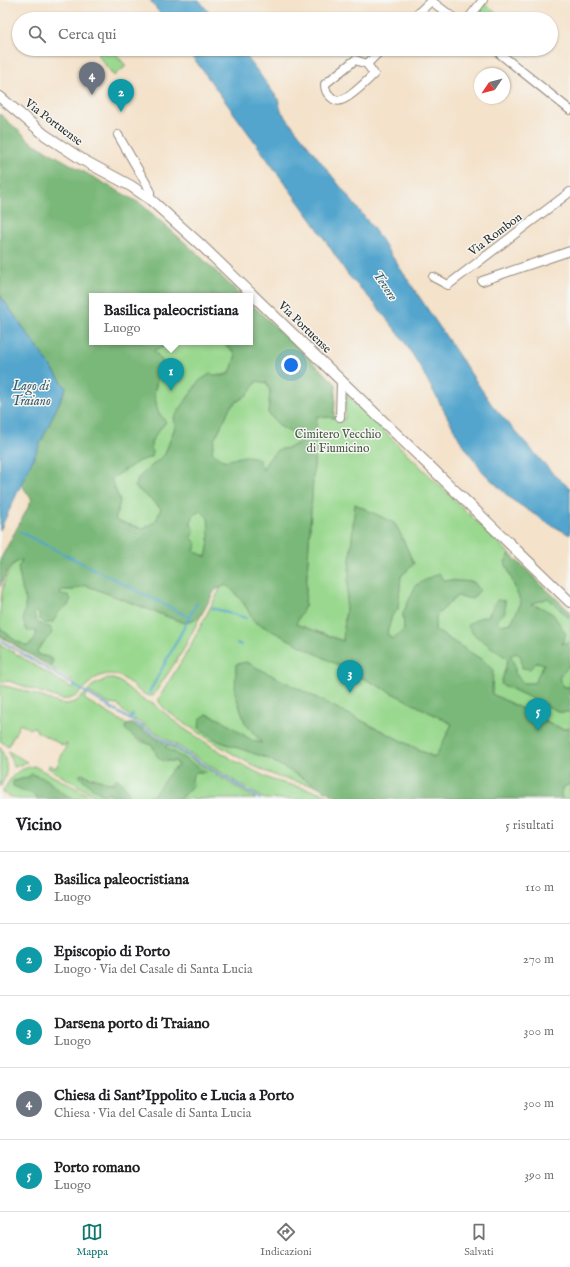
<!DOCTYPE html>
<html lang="it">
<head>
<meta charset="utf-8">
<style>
	body { margin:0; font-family:"IM FELL English",serif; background:#f2f2f2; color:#202124 }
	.compass { position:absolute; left:474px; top:68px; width:36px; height:36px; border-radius:50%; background:#fff; box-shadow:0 1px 3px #0004; rotate:235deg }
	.you { position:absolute; left:291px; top:365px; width:14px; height:14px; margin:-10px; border:3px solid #fff; border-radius:50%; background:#1a73e8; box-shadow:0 0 0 6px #1a73e833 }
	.badge { display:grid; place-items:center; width:26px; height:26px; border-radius:50%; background:#0f766e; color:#fff; font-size:13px; font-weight:700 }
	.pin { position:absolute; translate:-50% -33px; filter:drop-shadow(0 1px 2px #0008) }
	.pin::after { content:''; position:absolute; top:21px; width:14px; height:12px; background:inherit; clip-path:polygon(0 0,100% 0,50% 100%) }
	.popup { position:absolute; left:89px; top:293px; width:164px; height:52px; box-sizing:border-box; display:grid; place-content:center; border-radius:0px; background:#fff; filter:drop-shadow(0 1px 3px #0005); font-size:13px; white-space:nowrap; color:#757577 }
	.popup b { font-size:15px; color:#202124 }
	.popup::after { content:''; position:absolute; left:50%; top:100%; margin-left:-8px; border:8px solid transparent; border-top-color:#fff }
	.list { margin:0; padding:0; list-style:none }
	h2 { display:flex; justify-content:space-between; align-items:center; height:52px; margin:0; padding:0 16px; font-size:17px }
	h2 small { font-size:13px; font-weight:400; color:#757577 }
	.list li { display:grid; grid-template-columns:26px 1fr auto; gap:12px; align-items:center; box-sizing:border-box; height:72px; padding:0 16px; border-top:1px solid #e0e0e0 }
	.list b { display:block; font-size:15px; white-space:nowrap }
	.list p { margin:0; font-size:13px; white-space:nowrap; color:#757577 }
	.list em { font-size:13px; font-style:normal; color:#757577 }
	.icon { flex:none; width:22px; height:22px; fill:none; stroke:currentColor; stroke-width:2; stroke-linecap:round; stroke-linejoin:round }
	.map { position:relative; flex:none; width:570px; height:799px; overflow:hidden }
	.search { position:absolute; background:#fff; box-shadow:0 1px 3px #0004; left:12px; right:12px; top:12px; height:44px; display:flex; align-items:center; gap:10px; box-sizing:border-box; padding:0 14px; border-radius:22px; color:#757577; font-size:15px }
	.sheet { height:412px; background:#fff }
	nav { display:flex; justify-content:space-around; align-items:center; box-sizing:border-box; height:56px; border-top:1px solid #e0e0e0; background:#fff; font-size:11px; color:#757577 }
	nav a { display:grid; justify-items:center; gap:2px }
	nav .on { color:#0f766e }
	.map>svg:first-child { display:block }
</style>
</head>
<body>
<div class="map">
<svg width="570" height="799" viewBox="0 0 570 799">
	<rect width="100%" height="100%" fill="#f6f6f2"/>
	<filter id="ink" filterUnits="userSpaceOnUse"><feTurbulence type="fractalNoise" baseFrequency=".025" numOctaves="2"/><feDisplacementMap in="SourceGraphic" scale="8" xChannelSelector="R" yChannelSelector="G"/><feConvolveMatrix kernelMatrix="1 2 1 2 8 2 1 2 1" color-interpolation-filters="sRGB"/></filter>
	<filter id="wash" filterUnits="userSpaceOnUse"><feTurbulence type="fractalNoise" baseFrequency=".012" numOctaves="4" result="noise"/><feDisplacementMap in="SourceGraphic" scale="16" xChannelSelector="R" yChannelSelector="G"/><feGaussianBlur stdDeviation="0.9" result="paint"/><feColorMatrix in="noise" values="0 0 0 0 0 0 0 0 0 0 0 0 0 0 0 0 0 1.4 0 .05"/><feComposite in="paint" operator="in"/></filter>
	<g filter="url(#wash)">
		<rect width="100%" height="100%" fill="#f4e2ca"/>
		<g fill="#99d88e" stroke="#62825c">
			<polygon points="484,3 503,19 471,19"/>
			<polygon points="103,49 112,49 126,66 114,76 97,54"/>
			<path d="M175,342H222L236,354C231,372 231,378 210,374L174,418L175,427L165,454L139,477L135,487L161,508L156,521L143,529L115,520L120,501L111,479L139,461L152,457L151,442L159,430L166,422L158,412L154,393L158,377L164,363L154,351C160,345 169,348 175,342Z"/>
			<polygon points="257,381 267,383 270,391 268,413 281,427 300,437 300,443 288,448 277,450 263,471 245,456 229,461 219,459 212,452 214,440 231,406 248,394"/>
			<polygon points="346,394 510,554 505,562 521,603 511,623 501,625 488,616 479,618 487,644 508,659 501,684 560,712 570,712 570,728 562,729 492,694 484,661 435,630 436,616 457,596 472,599 479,590 474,582 443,580 403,613 404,630 392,640 387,633 392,616 398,609 401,576 414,564 399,531 394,523 355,504 343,641 295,624 305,606 317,416 345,419"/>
			<path d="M201,511C203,513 207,516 208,518C211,526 209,548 206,557L194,551C191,538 189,527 194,514Z"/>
			<path d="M22,560L21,564L18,567L22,588L26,601L25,606L36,631C37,637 33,643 27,646L16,641L0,628C0,606 0,579 14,564C17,562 18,561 22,560Z"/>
			<path d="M85,585L184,623L200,617L182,652L153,696C137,697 128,674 110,674C87,675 84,697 68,699C65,700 61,699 58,698L9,681L0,682V644L70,687H74L75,683L50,667L52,663L48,657L39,655L37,651L46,639V627C40,625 35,621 34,614L36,611L39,613H58L64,607L60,591L63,590H73Z"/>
			<path d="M227,585C239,596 247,606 253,621L452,724L436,758L246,663L235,692L245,723L263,744L253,741L221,720L207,714L218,741L267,758L312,783V785L278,777L254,766L228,751L179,720L165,709L159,702V698L187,652L221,587Z"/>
			<polygon points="548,598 570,619 570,642 562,644 530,605"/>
			<polygon points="516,652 521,656 544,664 534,683 523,683 515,673 515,666 510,656"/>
			<polygon points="570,664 570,687 563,687 559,678"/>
			<path d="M106,679H113L119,681L143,700L154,704L183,728L233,760L272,780L319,792L333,799H264L134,719L124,712L118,705L109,704L89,692L84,699L128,725L126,726C129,729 132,736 136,739C144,745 153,741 156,754L167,761H176L178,766L172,770L153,797C144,796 137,798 129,798L127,789L117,778L113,783H108L81,774L109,793L114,799H100L48,768L49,765L56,768L67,744L66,743L64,746L36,731L37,729L32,727L30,729L20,724L8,746L0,741V685L26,691L58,703L67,704L75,702L84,695L92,686Z"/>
			<polygon points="168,745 256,799 179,799 189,790 192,775 196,772 201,772 165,747"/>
			<path d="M0,747C8,762 9,773 0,787Z"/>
			<polygon points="8,751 27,762 15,767 13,766"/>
			<path d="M34,766L83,792L93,799H73L61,792L46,779L26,778L13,781L39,799H17L2,793C12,776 14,770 34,766Z"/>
			<polygon points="570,784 570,799 563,799 561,795 562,788"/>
		</g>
		<g fill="#7ab879" stroke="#527252" fill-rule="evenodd">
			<path d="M0,114L31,142L141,204L191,248L242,296H92V342H175C169,348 160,345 154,351L164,363L158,377L154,393L158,412L166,422L159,430L151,442L152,457L139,461L111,479L120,501L115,520L143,529L156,521L161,508L135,487L139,477L165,454L175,427L174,418L199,381L210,374L221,376L229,374L232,368L236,354L222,342H250V303L336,384L334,418L317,416L305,606L296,624L343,641L355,504L394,523L399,531L414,564L401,576L398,609L392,616L387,633L392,639L404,630L403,613L416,585L439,573L443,580L474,582L480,590L472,599L457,596L436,616L435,630L484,661L493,670L492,694L562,729L570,728V784L562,788L561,795L563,799H340L267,758L218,741L199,728L200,719L207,714L221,720L253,741L262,743L245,723L235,692L236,664L246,662L435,758L452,724L253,621C247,606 239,596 227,585L215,590L200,617L184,623L85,585L73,590H63L60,591L61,595H68L71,599L68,606C60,608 57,615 53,622L45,624L40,620L39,613L36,611L34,614C35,622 42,627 50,627L52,633L37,651L39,655L48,657L53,660L50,667L0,636V628L16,641L27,646C33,643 37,638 36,631H27L23,621L26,601L22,588L18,566L21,564L22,560C9,562 4,577 0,587V560L32,500L21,484L66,388L0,295ZM257,381L267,383L270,391L268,413L281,427L300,437V443L288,448L277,450L268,460L263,470L258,458C254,457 249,456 245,456C229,458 226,467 212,452L214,440L231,406L248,394ZM201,511L208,518C209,531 210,544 206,557L194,551L197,544L191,537L195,531L190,523L194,514Z"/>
			<path d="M510,554L570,612V619L548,598L531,604L540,607L553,614L566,634L562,644L570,642V664L559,678L563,687H570V712H560L501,684L508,659L473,634L467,625L479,618L488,616L497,600L505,601V612L497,621L501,625L511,623L521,603L505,562ZM516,653L521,656L522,668L530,669L537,662L544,664L534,683H523L515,673V666L510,656Z"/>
			<path d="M129,724H133L168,745L165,747L206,772H196L193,775L192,781L193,785L179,799H114L109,793L103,795L91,787L79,776L81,774L108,783H113L117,778L127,789L129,798C137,798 144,796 153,796L172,770L178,766L176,761C171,761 164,762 160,759C155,756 156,749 152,746C143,739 133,739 125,729L126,725Z"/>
			<polygon points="32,774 46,779 61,792 73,799 39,799 34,795 13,786 13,781 26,778"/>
		</g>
		<g fill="#52a5cd" stroke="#3e687c">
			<polygon points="150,0 199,0 214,19 164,19"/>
			<polygon points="187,49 241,49 278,99 281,111 373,228 492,405 555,476 570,488 570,535 546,522 511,499 483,472 460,440 419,365 402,338 375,304 348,275 316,226"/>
			<polygon points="0,295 66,388 0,530"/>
		</g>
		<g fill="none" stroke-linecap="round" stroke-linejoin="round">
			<g stroke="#52a5cd" stroke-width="2">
				<polyline points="20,532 189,617"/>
				<polyline points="212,608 246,618"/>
				<polyline points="0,640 260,799"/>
				<polyline points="237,643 241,645"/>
				<polyline points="149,693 197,603"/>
				<polyline points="130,719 133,714"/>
			</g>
		</g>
	</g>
	<g filter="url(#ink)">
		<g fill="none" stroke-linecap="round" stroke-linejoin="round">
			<g stroke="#90867a" stroke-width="10">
				<g id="minor">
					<polyline points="430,0 455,19"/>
					<polyline points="412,19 431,1"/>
					<polyline points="468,19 483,0"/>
					<polyline points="494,49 570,110"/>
					<path d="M355,60L367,64L374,74C367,81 350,98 341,100C336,102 333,99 329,95C326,92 325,89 325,84Z"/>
					<polyline points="367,64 382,49"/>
					<polyline points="118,135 150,190 150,199"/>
					<polyline points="433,277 448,285 570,192"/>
					<polyline points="482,281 570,251"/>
					<polyline points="340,417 341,380"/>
				</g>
			</g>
			<g stroke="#90867a" stroke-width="12">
				<polyline id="tertiary" points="0,97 45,135 83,160 131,186 150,199 202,246 262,304 570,602"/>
			</g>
			<use href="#minor" stroke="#fff" stroke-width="8"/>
			<use href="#tertiary" stroke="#fff" stroke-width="10"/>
		</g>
	</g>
	<g text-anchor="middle" stroke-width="3" stroke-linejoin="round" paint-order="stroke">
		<g font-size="12" fill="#2b2b2b" stroke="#f6f6f2">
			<text transform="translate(54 122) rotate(37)" y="4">Via Portuense</text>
			<text transform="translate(495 234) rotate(-37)" y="4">Via Rombon</text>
			<text transform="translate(305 327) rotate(44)" y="4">Via Portuense</text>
		</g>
		<g font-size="12" fill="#465644" stroke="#f6f6f2">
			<text x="338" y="438">Cimitero Vecchio<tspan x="338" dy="14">di Fiumicino</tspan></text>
		</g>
		<g font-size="13" font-style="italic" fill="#3b5c6c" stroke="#f6f6f2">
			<text transform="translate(386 285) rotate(56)" y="5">Tevere</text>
			<text x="31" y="390">Lago di<tspan x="31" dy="15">Traiano</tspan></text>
		</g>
	</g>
</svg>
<svg class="compass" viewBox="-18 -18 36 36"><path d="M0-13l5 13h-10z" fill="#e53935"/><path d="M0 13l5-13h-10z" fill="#757577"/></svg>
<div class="you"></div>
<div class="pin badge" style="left:171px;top:391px;background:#0f9aa8">1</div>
<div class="popup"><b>Basilica paleocristiana</b>Luogo</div>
<div class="pin badge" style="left:121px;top:112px;background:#0f9aa8">2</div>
<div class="pin badge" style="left:350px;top:693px;background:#0f9aa8">3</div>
<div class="pin badge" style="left:92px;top:95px;background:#6b7280">4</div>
<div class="pin badge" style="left:538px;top:731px;background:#0f9aa8">5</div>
<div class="search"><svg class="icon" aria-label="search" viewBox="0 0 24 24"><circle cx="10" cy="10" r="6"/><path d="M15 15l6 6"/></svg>Cerca qui</div>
</div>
<section class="sheet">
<h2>Vicino<small>5 risultati</small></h2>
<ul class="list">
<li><span class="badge" style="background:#0f9aa8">1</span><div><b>Basilica paleocristiana</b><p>Luogo</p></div><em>110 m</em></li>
<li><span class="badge" style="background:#0f9aa8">2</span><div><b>Episcopio di Porto</b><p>Luogo · Via del Casale di Santa Lucia</p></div><em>270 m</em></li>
<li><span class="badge" style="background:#0f9aa8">3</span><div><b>Darsena porto di Traiano</b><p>Luogo</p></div><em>300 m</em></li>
<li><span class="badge" style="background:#6b7280">4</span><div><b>Chiesa di Sant'Ippolito e Lucia a Porto</b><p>Chiesa · Via del Casale di Santa Lucia</p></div><em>300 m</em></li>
<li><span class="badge" style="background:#0f9aa8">5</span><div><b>Porto romano</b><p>Luogo</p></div><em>390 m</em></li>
</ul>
</section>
<nav>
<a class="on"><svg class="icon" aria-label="map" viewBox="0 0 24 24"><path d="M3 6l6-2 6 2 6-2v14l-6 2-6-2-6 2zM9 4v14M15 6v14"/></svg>Mappa</a>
<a><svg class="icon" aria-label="directions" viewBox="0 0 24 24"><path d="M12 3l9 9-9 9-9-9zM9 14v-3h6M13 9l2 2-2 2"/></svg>Indicazioni</a>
<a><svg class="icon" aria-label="saved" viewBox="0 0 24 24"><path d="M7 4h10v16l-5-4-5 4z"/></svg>Salvati</a>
</nav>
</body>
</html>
